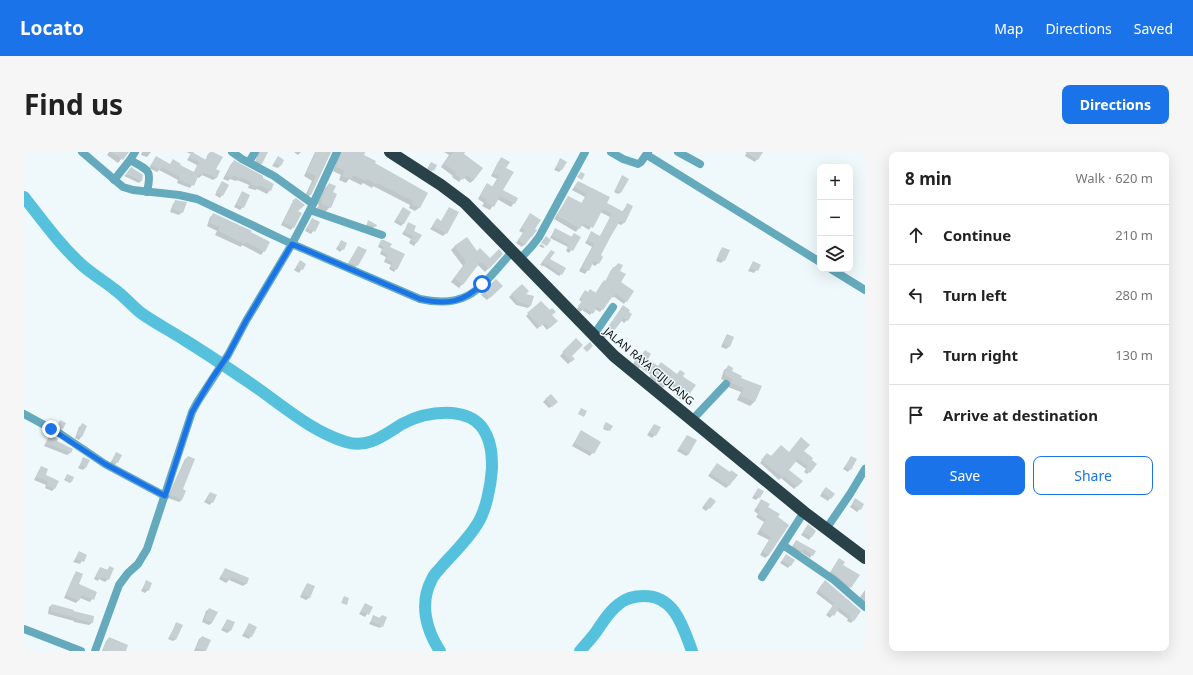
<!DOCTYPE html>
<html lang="en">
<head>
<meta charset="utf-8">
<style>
	body { margin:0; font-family:"Noto Sans",sans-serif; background:#f6f6f6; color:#222 }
	.controls { position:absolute; right:12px; top:12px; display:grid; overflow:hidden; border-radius:8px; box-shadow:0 4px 16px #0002 }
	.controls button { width:36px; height:36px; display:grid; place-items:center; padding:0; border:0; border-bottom:1px solid #e0e0e0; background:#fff; color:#222; font:20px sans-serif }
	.stop { position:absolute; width:12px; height:12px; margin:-9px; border:3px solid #1a73e8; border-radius:50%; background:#fff }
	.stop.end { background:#1a73e8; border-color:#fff; box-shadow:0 1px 4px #0008 }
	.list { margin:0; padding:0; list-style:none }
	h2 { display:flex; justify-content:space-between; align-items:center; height:52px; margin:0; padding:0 16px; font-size:17px }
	h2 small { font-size:13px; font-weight:400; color:#767676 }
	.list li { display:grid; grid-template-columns:26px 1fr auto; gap:12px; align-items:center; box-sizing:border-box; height:60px; padding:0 16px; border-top:1px solid #e0e0e0 }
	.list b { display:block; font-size:15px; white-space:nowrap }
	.list em { font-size:13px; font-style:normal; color:#767676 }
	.actions { display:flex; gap:8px; padding:12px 16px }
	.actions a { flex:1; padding:9px 0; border:1px solid #1a73e8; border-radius:8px; text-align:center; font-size:14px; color:#1a73e8 }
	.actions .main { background:#1a73e8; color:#fff }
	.icon { flex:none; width:22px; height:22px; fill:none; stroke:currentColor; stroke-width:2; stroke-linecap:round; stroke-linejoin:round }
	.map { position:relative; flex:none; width:841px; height:499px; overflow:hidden; border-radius:8px }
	header { display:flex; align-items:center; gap:24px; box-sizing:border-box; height:56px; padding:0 20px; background:#1a73e8; color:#fff }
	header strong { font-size:19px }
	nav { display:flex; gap:22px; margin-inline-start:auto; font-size:14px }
	.intro { display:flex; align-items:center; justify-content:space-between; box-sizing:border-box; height:96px; padding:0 24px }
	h1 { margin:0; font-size:28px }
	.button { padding:10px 18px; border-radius:8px; background:#1a73e8; color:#fff; font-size:14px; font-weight:700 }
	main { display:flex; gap:24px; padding:0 24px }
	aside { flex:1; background:#fff; border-radius:8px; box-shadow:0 4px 16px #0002 }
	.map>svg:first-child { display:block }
</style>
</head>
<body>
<header>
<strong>Locato</strong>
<nav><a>Map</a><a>Directions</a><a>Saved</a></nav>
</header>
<div class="intro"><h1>Find us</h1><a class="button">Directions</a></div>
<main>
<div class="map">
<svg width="841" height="499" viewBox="0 0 841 499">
	<rect width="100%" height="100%" fill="#eff9fb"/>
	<g fill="#0003">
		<polygon points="85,0 103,0 94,11 83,3"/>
		<polygon points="118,0 127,0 123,5 117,3"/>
		<polygon points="162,0 170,0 168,2 181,9 184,2 187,0 191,18 195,19 192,26 189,28 178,23 175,26 173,25 166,36 153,31 154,28 135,18 133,20 125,16 132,5 146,13 155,13 170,21 173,13 163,8 167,2"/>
		<polygon points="234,0 243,0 238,11 233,16 229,13 232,8"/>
		<polygon points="270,0 277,0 274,3"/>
		<polygon points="291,0 307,0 286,43 282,47 280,46 288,29 280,24"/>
		<polygon points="312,0 340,0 338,4 349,11 396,55 391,59 385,56 386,53 349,34 348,36 339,31 337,33 325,27 322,31 315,28 317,23 309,19 315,4"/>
		<polygon points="420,0 440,0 438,2 450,28 446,31 439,25 435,30 428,25 429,24 417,15 425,3"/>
		<polygon points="723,0 738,0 731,10 721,4"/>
		<polygon points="254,5 256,14 254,16 248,14"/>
		<polygon points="478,7 481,17 478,38 490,51 487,55 473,47 466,58 458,54 460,51 454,47 460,36 463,32 468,35 473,27 467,24 474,10"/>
		<polygon points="536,8 537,18 535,20 530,18"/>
		<polygon points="210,9 246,38 243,42 233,37 231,38 224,36 225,33 213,28 212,29 206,27 204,29 199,27 207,12"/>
		<polygon points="407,11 409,18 408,19 403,17"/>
		<polygon points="105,19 117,22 118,27 118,28 115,31 100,24"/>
		<polygon points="598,25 596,41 594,42 590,40"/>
		<polygon points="198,30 198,43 196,46 191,43"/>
		<polygon points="554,30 582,51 598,60 603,53 600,71 597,73 593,71 575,104 574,111 571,114 568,112 561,122 555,119 568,95 561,91 568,80 576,85 586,65 576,60 565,78 557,73 552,80 530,67 544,45 557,52 561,45 548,38"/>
		<polygon points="305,32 306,55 301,60 293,56 295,53 293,52 301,36"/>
		<polygon points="218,40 219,55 216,58 210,55"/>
		<polygon points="272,48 272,59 269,75 267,78 257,73 267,53 267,52"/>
		<polygon points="152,49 158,60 155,63 146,60 149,52"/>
		<polygon points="379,56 380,71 377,74 370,70"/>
		<polygon points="425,56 422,81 419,84 406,77 413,68 417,70"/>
		<polygon points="190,62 240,99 237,103 218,93 217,95 191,83 193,79 183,74 186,65"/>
		<polygon points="506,62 510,77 508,84 498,95 492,91 499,81 495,79"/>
		<polygon points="288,67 295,71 287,82 281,79"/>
		<polygon points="345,69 351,74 348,77 341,75"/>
		<polygon points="385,71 389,79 397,83 390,94 385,91 387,87 378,82"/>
		<polygon points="531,77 547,85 550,82 556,86 545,101 542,99 544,95 526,86"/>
		<polygon points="317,89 319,97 316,100 312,97"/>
		<polygon points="355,92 380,103 370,120 365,117 367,113 360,110 362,105 356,102 358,97 354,95"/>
		<polygon points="517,92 521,95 519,96 515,94"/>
		<polygon points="431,94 453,100 466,107 478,102 461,120 454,113 435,136 427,130 439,114 427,98"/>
		<polygon points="334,95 341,98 331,116 323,113"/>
		<polygon points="699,96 700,108 697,111 692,109 696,99"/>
		<polygon points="525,101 525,107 537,122 535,124 520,114 519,114 516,113"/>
		<polygon points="276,110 281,112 275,121 270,118"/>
		<polygon points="729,110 736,113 730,121 724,119"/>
		<polygon points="594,112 596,131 609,139 602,149 600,152 589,144 585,147 576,160 571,157 566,163 558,158 556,160 553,157 558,150 555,148 559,142 571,142 578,131 581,130 587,118"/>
		<polygon points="472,128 477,134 463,148 457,143"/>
		<polygon points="498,133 506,154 504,156 492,153 485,145"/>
		<polygon points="517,150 532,169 523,178 518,172 513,177 502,164"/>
		<polygon points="597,157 603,168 600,171 597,168 581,186 578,183"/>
		<polygon points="703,183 705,195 702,197 697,195 701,186"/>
		<polygon points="552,187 547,204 550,207 544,212 536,204"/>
		<polygon points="622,207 634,215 652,223 658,224 660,227 670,234 659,249 651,244 655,239 643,231 639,236 625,226 627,223 616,215 613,217 608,213 611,209"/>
		<polygon points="704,215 706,220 716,226 736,235 730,250 726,254 713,248 717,240 704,235 705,231 697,227 700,218"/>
		<polygon points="522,247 530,253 525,256 519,250"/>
		<polygon points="36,269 41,271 36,279 32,277"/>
		<polygon points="58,273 62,274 57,285 55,288 51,286 55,275"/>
		<polygon points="581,273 585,278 584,279 579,277"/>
		<polygon points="630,273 631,283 628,286 623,283"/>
		<polygon points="557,279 576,290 566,304 548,294"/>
		<polygon points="26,283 32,289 47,297 46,301 43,303 20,294"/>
		<polygon points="663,284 665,302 662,304 653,299"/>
		<polygon points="779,299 788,307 785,320 783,322 780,320 782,317 771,309 764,318 777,329 770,337 757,326 755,328 736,311 741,305 747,305 765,301"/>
		<polygon points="92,302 93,310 91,313 86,311"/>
		<polygon points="164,305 158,338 158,348 155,350 144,346 149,333 161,307"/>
		<polygon points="827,305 826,317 824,320 819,317"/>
		<polygon points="59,307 62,315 59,318 54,316"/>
		<polygon points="17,315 20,324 30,337 28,339 21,336 22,333 10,328 15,318"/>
		<polygon points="691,315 706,321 705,333 702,336 684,324"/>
		<polygon points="43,323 47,330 46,331 40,328"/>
		<polygon points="734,337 735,345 732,348 728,346"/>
		<polygon points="799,339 809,342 804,349 796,344"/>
		<polygon points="186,341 188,350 186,353 180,350"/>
		<polygon points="737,348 742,356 753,366 745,403 741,406 736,403 745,388 733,382 740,370 732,365 734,362 730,359"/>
		<polygon points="831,348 836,357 833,360 826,355"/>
		<polygon points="683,349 685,356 682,359 678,356"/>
		<polygon points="784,374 791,379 785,388 777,383"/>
		<polygon points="772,389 788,403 786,406 777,400 775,402 767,396"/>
		<polygon points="55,401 61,403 56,412 49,410"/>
		<polygon points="762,403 770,408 764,416 756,411"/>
		<polygon points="813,410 818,413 826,435 824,437 805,422"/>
		<polygon points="86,415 84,427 81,430 75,427 74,429 70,427 74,419 76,416 83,418"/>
		<polygon points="201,417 224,427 222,432 219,434 205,428 202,431 195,427"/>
		<polygon points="53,420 54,432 72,440 66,450 56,446 52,451 40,446 50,423"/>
		<polygon points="122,430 124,438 121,441 117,439"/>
		<polygon points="283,432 290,435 285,446 282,448 276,445 281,435"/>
		<polygon points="798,432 836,459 827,471 823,469 824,467 812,458 806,466 802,463 809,454 792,441"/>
		<polygon points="841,438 841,456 832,451"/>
		<polygon points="341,452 347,456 341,465 335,462"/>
		<polygon points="28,453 48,460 68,471 65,473 50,470 50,469 24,462 25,455"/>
		<polygon points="185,457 188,471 185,473 178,470 182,459"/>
		<polygon points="350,464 355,466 358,464 358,474 356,476 345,472"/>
		<polygon points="203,468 206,479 203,481 197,478"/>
		<polygon points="152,472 152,487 149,489 144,487"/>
		<polygon points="225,472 227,484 225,487 218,484"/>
		<polygon points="178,485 186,488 181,499 170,499 175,487"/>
		<polygon points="85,486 100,499 78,499 82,489"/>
	</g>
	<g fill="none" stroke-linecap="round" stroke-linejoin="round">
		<g stroke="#55c1dd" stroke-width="12">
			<path d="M0,45C18,68 36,93 58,113C68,122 80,129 90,137C100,144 108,154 117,161C131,171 145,178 159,187C182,201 204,216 226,231C257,252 286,279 322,290C344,297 360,283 378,272C393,264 411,260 428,261C439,262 450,266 457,274C467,287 468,301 468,316C467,333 462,360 452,374C443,388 430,401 418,414C415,418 410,422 408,427C395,451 402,478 416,499"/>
			<path d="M556,499C561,493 567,487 572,480C579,470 585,459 595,452C602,446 611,444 620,444C651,444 659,475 668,499"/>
		</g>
	</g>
	<g fill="#c6cfd2">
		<polygon points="87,0 105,0 99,8"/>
		<polygon points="168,0 182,8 186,0 189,0 199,5 192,17 196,19 193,26 180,21 178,24 175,22 170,34 155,28 156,25 138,15 136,18 127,13 132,4 146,12 149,7 157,12 156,13 170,20 175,10 165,5"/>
		<polygon points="236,0 244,0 238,12 232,8"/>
		<polygon points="292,0 307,0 287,43 284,41 292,24 283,20"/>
		<polygon points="318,0 341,0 340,3 352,9 351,11 404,41 396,56 388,52 389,49 353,31 352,32 343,27 342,29 329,23 327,27 318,24 321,19 312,15"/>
		<polygon points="429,0 441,0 440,2 459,16 450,28 442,23 439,28 431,22 432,20 420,12"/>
		<polygon points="721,0 739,0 734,8"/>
		<polygon points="254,4 260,8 257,14 250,11"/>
		<polygon points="477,5 486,10 482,16 490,20 479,38 494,46 491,52 476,44 470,55 461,50 463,47 456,44 463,31 469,35 475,24 469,21"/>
		<polygon points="536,6 543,10 538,18 532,15"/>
		<polygon points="210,8 239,24 239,26 250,32 247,39 236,33 235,35 226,32 227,30 217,25 216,27 209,23 208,26 202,24"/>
		<polygon points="407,10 413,13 410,19 404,15"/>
		<polygon points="107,15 119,23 118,29 102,22"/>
		<polygon points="557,20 561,22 558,28 553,25"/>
		<polygon points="598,23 605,27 597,41 591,38"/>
		<polygon points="198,29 205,33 199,44 192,40"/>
		<polygon points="554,29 586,45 583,51 600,60 603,51 609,54 601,71 596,69 587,84 577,103 579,105 575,112 570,109 565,119 558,116 570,92 563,88 567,79 576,84 588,62 579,57 569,76 559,71 556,77 533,64 544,44 558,51 563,42 550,35"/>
		<polygon points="305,31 312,34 309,40 313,42 307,56 297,52 298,48 297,48"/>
		<polygon points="218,39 226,43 220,56 212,52"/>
		<polygon points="272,46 281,53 274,59 278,61 270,76 259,70 269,50 268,49"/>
		<polygon points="151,48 163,50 159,61 148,57"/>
		<polygon points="379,55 387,60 380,72 372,67"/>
		<polygon points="425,55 435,60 423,82 408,74 413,66 417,69"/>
		<polygon points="189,61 228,79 227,80 246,90 241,100 222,90 221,92 194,79 196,75 185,71"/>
		<polygon points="506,61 517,68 511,77 513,78 510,82 508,85 507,84 501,93 494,88 501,78 497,76"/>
		<polygon points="288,66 296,70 291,80 283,76"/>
		<polygon points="344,68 353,73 352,75 343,72"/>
		<polygon points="384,70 392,74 390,79 398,83 393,91 387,88 389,84 380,80"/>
		<polygon points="531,76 548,85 550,81 557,85 549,99 543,96 545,93 528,83"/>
		<polygon points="522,84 527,88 523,94 517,91"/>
		<polygon points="443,85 453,99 456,96 466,106 475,97 479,102 465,117 458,110 457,111 456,110 439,133 430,126 442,110 430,94"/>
		<polygon points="317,88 323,91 320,98 314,95"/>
		<polygon points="357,88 360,88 368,92 366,95 381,102 373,118 366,115 369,111 362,107 364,103 357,99 360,94 355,92"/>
		<polygon points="334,94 343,98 334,114 325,111"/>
		<polygon points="698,95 706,98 701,109 694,106"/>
		<polygon points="527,98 531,100 526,107 542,116 538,123 523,112 522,113 518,110"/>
		<polygon points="276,108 282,112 279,118 272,115"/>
		<polygon points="729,109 737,113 734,119 726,116"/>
		<polygon points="594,111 599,113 596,119 602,122 597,130 610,139 603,150 592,142 589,146 588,145 579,158 573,155 569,162 561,156 559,158 554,154 559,148 556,146 561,138 564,140 566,137 572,141 580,128 582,129 589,115 591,116"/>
		<polygon points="472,127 479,134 466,146 459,139"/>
		<polygon points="498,132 505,139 502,142 510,144 507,154 495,150 487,142"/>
		<polygon points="517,149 526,158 528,156 532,160 528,163 534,169 526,176 521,171 516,175 503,161"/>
		<polygon points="599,153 606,158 605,160 608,162 604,169 600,166 589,180 584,176"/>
		<polygon points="703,182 710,185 706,195 699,192"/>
		<polygon points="552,186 559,193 548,204 551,207 547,210 538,200"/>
		<polygon points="566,190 569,194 563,200 559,196"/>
		<polygon points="621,198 627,202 624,207 634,214 637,210 653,222 656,218 661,221 659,224 661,226 672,233 662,247 653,241 656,236 646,229 642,235 626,224 629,220 618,213 616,216 610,210 611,208 613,209"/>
		<polygon points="704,213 709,216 708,219 718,224 717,226 738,234 731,250 716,244 720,236 707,231 708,227 700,223"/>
		<polygon points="527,242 534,250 528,255 521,247"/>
		<polygon points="557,256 563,259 560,265 554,262"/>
		<polygon points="36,268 42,271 39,277 34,274"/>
		<polygon points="582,270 589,274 586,279 579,275"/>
		<polygon points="58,271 63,274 58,285 53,283"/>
		<polygon points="630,272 637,275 632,284 625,280"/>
		<polygon points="557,278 577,290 570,302 550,291"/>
		<polygon points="26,282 34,287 33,289 49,297 47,301 22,291"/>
		<polygon points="663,283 673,288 665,302 655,296"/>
		<polygon points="777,285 786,293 780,299 789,306 788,308 793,312 786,321 781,317 784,314 774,307 765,318 779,329 773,335 760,324 759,326 737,308 743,301 747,304 757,293 765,300"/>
		<polygon points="92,300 98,303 94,311 88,308"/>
		<polygon points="164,304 171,307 159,337 162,339 158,348 149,344 149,345 146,343 151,329"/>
		<polygon points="827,304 833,307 827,318 821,315"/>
		<polygon points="59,305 66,308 62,316 56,313"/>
		<polygon points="693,311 706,320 707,318 714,323 705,334 686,321"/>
		<polygon points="17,314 24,317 22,323 35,329 31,337 23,334 24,330 12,325"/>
		<polygon points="43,322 50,325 48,330 41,327"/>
		<polygon points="802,335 811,342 807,347 798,340"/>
		<polygon points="734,336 740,339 736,346 730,343"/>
		<polygon points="186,340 193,343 189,351 182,347"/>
		<polygon points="686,345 692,349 686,357 680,353"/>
		<polygon points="831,346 840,352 837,358 828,352"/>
		<polygon points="737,347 746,352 744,355 756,362 754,365 765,373 745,403 738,399 747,385 736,378 742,367 734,362 736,358 733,355"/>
		<polygon points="784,372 792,379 788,385 779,380"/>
		<polygon points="772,388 792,399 789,404 780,397 778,400 769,393"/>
		<polygon points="55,399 63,403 60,410 51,407"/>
		<polygon points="762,402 771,408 767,414 758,409"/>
		<polygon points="815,406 821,410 819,413 836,423 827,436 807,419"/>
		<polygon points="85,414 90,416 85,428 78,425 77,427 72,425 76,415 84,418"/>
		<polygon points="201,416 225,426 223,432 207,425 206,428 197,425"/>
		<polygon points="52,419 59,422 55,432 73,440 70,448 58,443 55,449 42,443"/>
		<polygon points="122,428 128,431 125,439 119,436"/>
		<polygon points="801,428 837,459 830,469 825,466 826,464 815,456 810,464 804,461 810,451 794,438"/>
		<polygon points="283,431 291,434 286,446 278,443"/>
		<polygon points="320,444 325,446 323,453 317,451"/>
		<polygon points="341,451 349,455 345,463 337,459"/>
		<polygon points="28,452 50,458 49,459 70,464 69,471 52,467 52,466 26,459"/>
		<polygon points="185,456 194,460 188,471 180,467"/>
		<polygon points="349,463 356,466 358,463 363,465 359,475 347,469"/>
		<polygon points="203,467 211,470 207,479 199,476"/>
		<polygon points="152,470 159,473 152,488 146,485"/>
		<polygon points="225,471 233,475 228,485 220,481"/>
		<polygon points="178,484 187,488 182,499 172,496"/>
		<polygon points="85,485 104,493 102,499 83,499 79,497"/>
	</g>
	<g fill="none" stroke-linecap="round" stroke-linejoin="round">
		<g stroke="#65aabc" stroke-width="8">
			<polyline points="58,0 99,35 109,38 155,43 173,47 268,92 289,52 313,0"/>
			<path d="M111,0L106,8C125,19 128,17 123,40"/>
			<polyline points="208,0 218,7 250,24 289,52"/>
			<polyline points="587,0 599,7 614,12 617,10 624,0"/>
			<polyline points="654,0 676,12"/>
			<polyline points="623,3 796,110"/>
			<polyline points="225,10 231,0"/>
			<polyline points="90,28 106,8"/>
			<polyline points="286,58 358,83"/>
			<polyline points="495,108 508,94 515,85 561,0"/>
			<polyline points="807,117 841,138"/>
			<polyline points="569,184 589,155"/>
			<polyline points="0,262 35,281 81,312 141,344"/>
			<polyline points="668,268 702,232"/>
			<polyline points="802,377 826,342 841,317"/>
			<polyline points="759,393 810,428 841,455"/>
			<polyline points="738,425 780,360"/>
			<polyline points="0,477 57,499"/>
			<path d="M71,499L95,433L104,421L114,412L123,397L168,260L174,249L204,203L222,169L268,92L396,147C446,158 458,133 488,100"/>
		</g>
		<polyline stroke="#294249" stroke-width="12" points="366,0 417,33 441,51 590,204 780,360 841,406"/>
	</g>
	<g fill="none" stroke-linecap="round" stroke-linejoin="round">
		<path stroke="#1a73e8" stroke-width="5" d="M27,277L81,312L141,344L168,260L187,228L204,203L222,169L268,92L396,147C422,153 439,151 458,132"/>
	</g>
	<g text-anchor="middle" stroke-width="3" stroke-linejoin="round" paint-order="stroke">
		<g font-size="11" fill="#0e1112" stroke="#eff9fb">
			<text transform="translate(625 214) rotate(40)" y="4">JALAN RAYA CIJULANG</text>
		</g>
	</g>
</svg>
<div class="controls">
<button>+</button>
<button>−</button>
<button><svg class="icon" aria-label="layers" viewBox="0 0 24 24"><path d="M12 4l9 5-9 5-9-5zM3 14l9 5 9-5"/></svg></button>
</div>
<div class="stop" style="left:458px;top:132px"></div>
<div class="stop end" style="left:27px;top:277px"></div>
</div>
<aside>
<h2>8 min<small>Walk · 620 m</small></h2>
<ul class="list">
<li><svg class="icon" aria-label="ahead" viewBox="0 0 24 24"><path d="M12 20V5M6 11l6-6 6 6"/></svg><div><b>Continue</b></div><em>210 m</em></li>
<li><svg class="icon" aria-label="left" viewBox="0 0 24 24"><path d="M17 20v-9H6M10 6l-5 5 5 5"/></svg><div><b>Turn left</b></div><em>280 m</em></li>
<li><svg class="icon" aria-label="right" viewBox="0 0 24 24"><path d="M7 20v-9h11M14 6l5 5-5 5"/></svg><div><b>Turn right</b></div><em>130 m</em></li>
<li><svg class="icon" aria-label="arrive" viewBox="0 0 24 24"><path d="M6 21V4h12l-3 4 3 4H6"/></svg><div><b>Arrive at destination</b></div></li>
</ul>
<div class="actions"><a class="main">Save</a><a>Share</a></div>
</aside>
</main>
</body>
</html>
